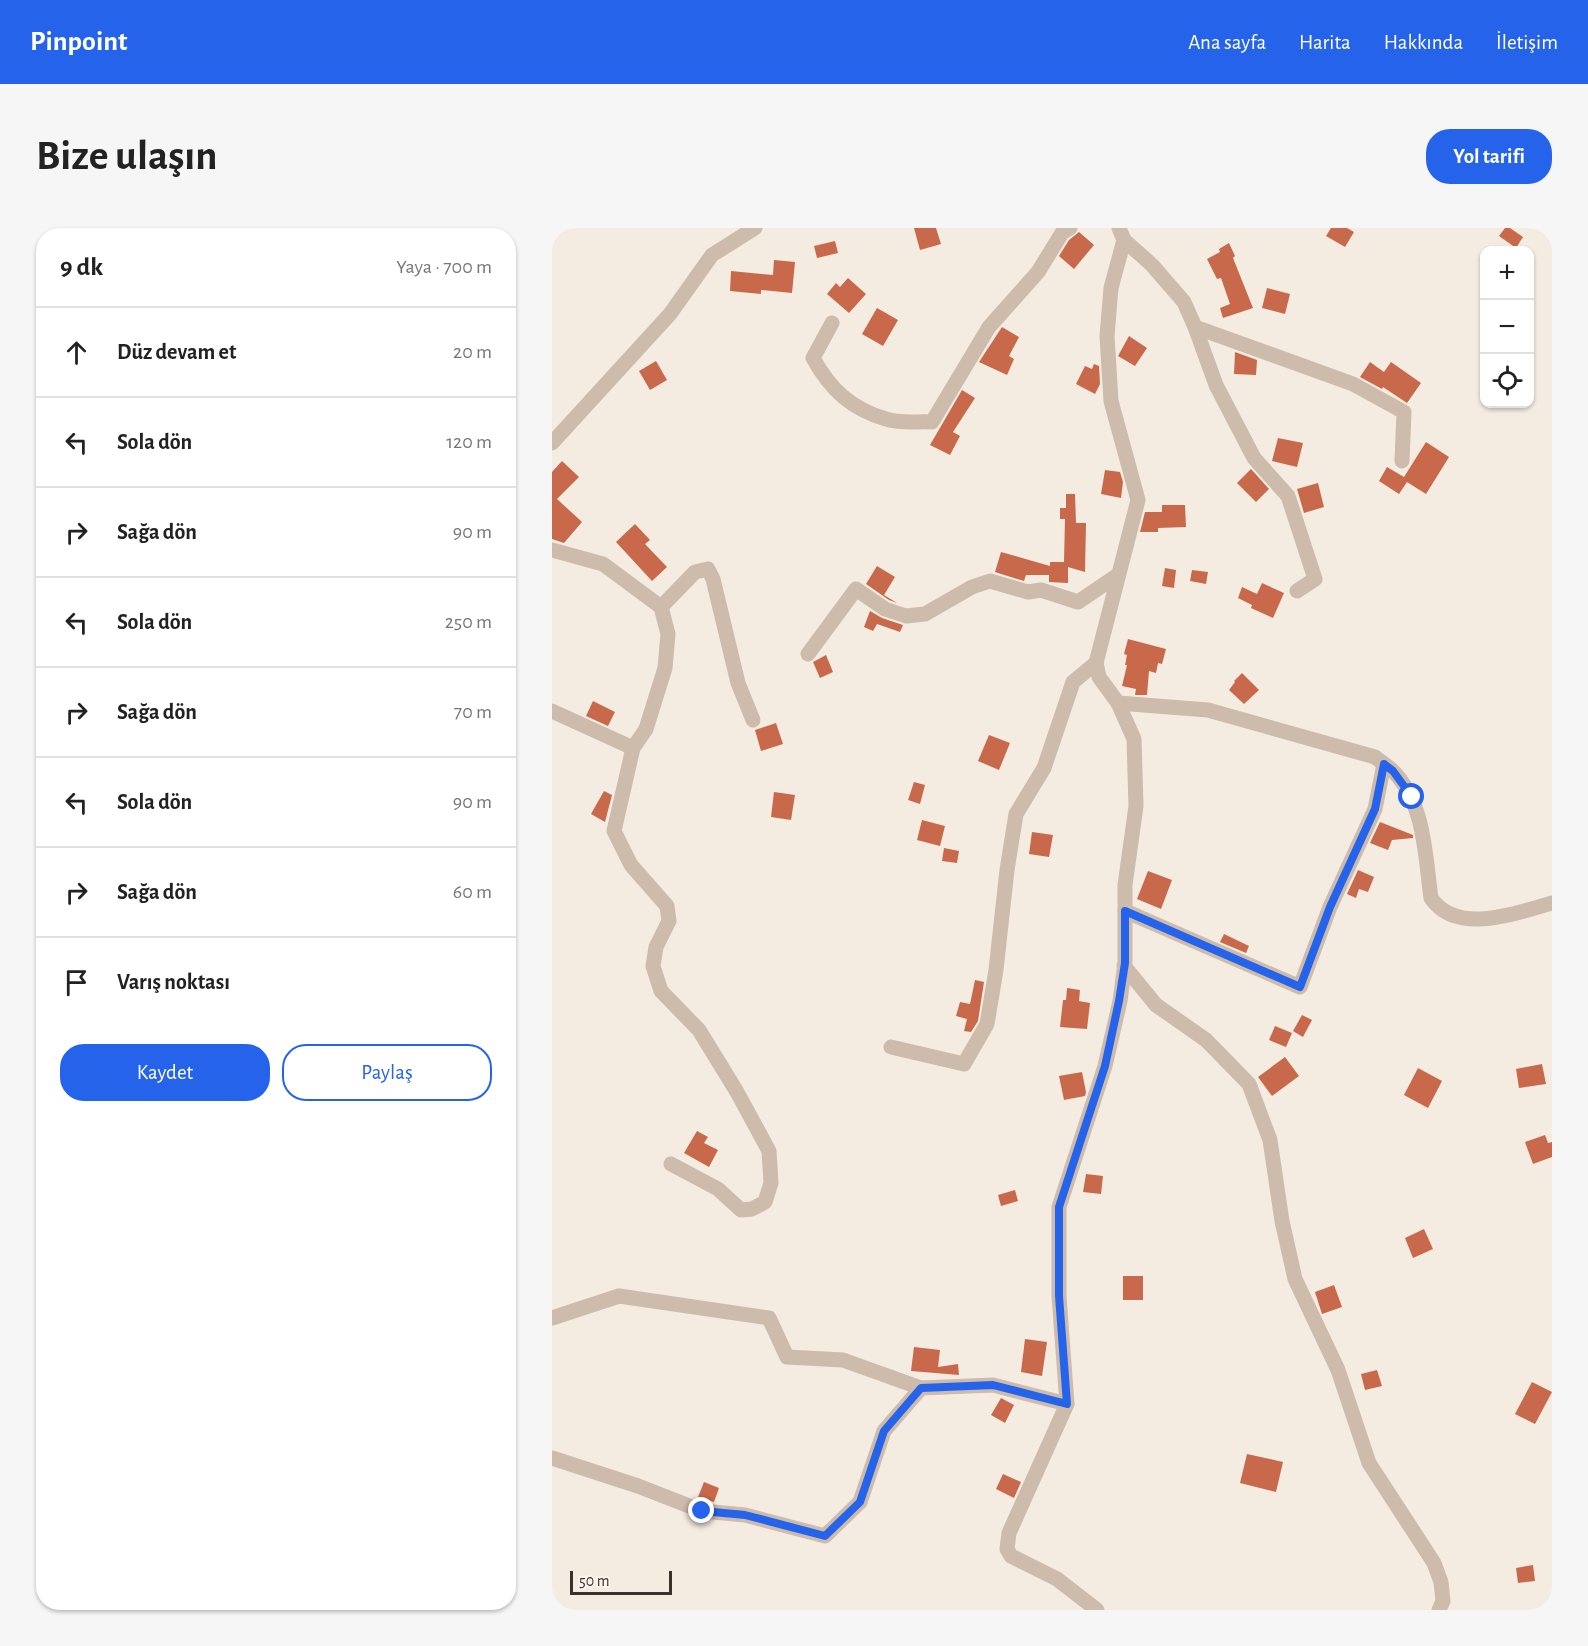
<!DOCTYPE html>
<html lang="tr">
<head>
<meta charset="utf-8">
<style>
	body { margin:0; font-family:"Alegreya Sans",sans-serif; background:#f6f6f6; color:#222 }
	.controls { position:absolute; right:18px; top:18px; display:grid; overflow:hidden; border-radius:12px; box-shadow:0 2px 4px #0004 }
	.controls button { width:54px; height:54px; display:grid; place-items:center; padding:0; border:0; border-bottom:2px solid #e0e0e0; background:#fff; color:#222; font:30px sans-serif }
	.scale { position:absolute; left:18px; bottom:15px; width:102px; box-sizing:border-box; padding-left:6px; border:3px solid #3b302b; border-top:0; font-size:16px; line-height:21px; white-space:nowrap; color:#3b302b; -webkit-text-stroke:4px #fbf5ee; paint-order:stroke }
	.stop { position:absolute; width:18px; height:18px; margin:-14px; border:4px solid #2563eb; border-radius:50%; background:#fff }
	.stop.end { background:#2563eb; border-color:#fff; box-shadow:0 2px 6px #0008 }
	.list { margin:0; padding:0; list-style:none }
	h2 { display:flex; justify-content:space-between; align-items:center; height:78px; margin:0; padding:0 24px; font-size:26px }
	h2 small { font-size:20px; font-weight:400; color:#767676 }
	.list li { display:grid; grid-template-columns:39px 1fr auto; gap:18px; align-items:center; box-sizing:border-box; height:90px; padding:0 24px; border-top:2px solid #e0e0e0 }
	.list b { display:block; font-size:22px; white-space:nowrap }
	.list em { font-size:20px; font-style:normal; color:#767676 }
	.actions { display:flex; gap:12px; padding:18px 24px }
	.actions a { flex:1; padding:14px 0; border:2px solid #2563eb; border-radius:24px; text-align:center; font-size:21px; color:#2563eb }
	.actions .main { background:#2563eb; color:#fff }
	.icon { flex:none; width:33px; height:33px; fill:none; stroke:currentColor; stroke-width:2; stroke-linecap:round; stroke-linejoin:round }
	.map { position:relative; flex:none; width:1000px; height:1382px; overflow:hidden; border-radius:24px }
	header { display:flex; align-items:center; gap:36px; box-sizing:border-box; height:84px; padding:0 30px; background:#2563eb; color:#fff }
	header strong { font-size:28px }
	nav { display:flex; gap:33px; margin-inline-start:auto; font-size:21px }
	.intro { display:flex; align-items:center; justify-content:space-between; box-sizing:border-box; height:144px; padding:0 36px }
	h1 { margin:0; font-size:42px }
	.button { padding:15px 27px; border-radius:24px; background:#2563eb; color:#fff; font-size:21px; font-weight:700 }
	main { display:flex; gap:36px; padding:0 36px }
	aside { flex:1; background:#fff; border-radius:24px; box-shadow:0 2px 4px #0004 }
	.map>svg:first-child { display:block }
</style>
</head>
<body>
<header>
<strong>Pinpoint</strong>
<nav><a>Ana sayfa</a><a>Harita</a><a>Hakkında</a><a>İletişim</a></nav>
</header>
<div class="intro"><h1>Bize ulaşın</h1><a class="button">Yol tarifi</a></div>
<main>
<aside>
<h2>9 dk<small>Yaya · 700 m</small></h2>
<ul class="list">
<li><svg class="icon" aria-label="ahead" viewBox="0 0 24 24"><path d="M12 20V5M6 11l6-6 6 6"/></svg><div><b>Düz devam et</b></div><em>20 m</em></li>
<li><svg class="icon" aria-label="left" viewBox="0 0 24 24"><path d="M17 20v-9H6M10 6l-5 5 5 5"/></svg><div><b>Sola dön</b></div><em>120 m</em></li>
<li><svg class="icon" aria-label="right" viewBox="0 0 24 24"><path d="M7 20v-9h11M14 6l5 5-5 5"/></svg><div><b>Sağa dön</b></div><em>90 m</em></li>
<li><svg class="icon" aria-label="left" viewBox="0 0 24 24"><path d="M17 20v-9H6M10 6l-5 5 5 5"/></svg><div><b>Sola dön</b></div><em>250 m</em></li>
<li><svg class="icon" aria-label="right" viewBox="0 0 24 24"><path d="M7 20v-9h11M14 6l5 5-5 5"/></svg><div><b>Sağa dön</b></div><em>70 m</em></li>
<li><svg class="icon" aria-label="left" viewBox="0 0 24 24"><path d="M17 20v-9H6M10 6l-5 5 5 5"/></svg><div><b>Sola dön</b></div><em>90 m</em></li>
<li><svg class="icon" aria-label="right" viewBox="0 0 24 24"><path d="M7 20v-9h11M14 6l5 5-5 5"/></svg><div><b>Sağa dön</b></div><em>60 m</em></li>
<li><svg class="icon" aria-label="arrive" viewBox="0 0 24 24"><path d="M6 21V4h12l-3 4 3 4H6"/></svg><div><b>Varış noktası</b></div></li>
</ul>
<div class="actions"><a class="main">Kaydet</a><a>Paylaş</a></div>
</aside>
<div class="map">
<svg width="1000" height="1382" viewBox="0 0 1000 1382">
	<rect width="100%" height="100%" fill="#f4ebe1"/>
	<g fill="#c8694b">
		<polygon points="362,0 384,0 389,16 368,22"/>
		<polygon points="779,0 795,0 802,4 793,19 774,8"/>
		<polygon points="953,0 958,0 971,9 964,20 947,8"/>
		<polygon points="527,4 542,17 522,41 507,28 517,12"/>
		<polygon points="283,13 286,25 265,30 262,18"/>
		<polygon points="677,15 683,28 681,30 701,80 671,90 668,80 678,76 669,50 665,51 655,31 668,24 667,21"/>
		<polygon points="222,32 243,34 240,65 209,62 209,66 178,63 179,43 221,47"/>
		<polygon points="296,50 314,66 297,85 275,66 284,55 288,59"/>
		<polygon points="715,60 738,66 733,86 710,80"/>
		<polygon points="325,80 346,92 331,118 310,106"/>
		<polygon points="450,99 467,109 457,128 462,131 455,147 427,134"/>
		<polygon points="577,108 595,120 583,138 566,128"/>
		<polygon points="683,124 705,132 704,147 682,146"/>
		<polygon points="104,133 115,152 98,162 87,143"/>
		<polygon points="818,134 832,144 839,134 869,155 855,175 831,159 830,161 808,149"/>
		<polygon points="542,136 547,138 548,156 543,166 524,156 533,138 540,141"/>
		<polygon points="410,162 423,170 401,204 408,208 398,227 378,217"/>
		<polygon points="726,210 751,215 745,239 720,233"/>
		<polygon points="874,214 897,229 874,266 855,254 847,266 827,253 835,239 852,249"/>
		<polygon points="10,233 27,249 5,271 30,294 12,315 0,311 0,244"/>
		<polygon points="699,241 717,261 704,274 685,255"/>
		<polygon points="553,242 568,244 571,254 569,270 549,266"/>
		<polygon points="766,255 772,279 752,285 745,261"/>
		<polygon points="514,266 523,266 524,295 534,295 533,344 516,339 516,355 497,354 497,347 474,347 472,353 443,344 449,324 498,338 498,334 512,334 513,291 508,291 508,280 514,280"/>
		<polygon points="610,277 633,277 634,299 606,300 606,304 588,304 593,284 610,284"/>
		<polygon points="83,296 98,312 93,316 115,339 100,353 64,314"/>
		<polygon points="325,338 343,349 332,367 345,375 337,372 314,356"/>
		<polygon points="613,340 624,342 622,360 610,358"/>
		<polygon points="640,342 656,344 654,356 638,353"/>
		<polygon points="710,355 732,365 721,390 699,380 700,377 686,370 690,359 705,366"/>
		<polygon points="318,383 330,390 351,397 348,404 325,396 321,403 312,399"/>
		<polygon points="576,411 614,421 610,436 606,435 604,445 597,443 595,467 583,467 584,461 570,458 575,437 573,437 575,427 572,426"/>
		<polygon points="274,427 281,444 268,450 261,434"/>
		<polygon points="690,445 707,462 692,476 677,462 683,454 682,453"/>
		<polygon points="41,473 63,484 56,498 34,488"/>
		<polygon points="224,495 231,516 209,523 203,502"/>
		<polygon points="437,507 458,515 447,542 426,533"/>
		<polygon points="362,554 373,557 368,576 356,572"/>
		<polygon points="52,563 60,567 53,594 39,586"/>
		<polygon points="222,564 243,567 239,592 219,589"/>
		<polygon points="370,592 393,598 388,618 365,612"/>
		<polygon points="828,594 861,607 861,610 840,612 836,622 818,615"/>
		<polygon points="480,604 501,607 497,629 477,626"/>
		<polygon points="392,620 407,623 405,635 390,633"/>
		<polygon points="806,642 822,649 816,664 807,661 804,670 795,666"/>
		<polygon points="596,643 620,652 609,681 585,671"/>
		<polygon points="672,706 697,718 694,725 668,714"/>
		<polygon points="423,752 432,754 426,793 419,804 412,803 415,791 404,788 408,774 418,776"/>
		<polygon points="515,760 528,762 527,773 538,775 535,801 508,799 511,772 514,772"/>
		<polygon points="750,787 760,792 751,809 741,803"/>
		<polygon points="723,798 740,805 734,819 717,812"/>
		<polygon points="733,829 747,848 720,868 706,849"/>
		<polygon points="990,836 994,856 967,860 964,841"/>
		<polygon points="866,840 890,853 876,880 852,867"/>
		<polygon points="530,844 534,864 533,868 512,872 507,848"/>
		<polygon points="145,903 156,909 152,915 166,922 157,939 132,925"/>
		<polygon points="993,907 996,915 1000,914 1000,929 981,936 973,914"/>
		<polygon points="534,946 551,948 549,966 531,964"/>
		<polygon points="463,962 466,973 449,978 446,967"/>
		<polygon points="872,1001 881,1021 861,1030 853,1010"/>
		<rect x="571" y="1048" width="20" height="24"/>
		<polygon points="782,1057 790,1079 770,1086 763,1064"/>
		<polygon points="473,1111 495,1114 490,1148 469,1144"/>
		<polygon points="362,1119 388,1122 386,1139 406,1136 407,1147 359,1143"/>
		<polygon points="825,1142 830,1158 813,1162 809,1146"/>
		<polygon points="980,1154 1000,1164 983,1196 963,1186"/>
		<polygon points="449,1170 462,1177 453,1195 439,1187"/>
		<polygon points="695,1226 731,1234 724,1264 688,1255"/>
		<polygon points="451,1246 469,1254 462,1270 444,1261"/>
		<polygon points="152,1254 167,1260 162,1274 146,1269"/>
		<polygon points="981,1337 983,1353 966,1355 964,1340"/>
	</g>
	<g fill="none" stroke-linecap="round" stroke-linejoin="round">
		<g stroke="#cdbbac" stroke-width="15">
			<polyline points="572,12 600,37 632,74 643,99 664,157 702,230 736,268 763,351 745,363"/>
			<path d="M280,95L261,130C278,161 299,181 334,191C347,196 366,193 380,194L437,99L486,44L510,5L518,0"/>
			<polyline points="643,99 801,156 852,184 850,233"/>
			<polyline points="0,215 118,86 160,27 203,0"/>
			<polyline points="0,322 51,336 109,379 116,406 113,440 94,501 81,520 62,603 79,637 115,678 117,693 104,719 101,738 109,763 147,802 185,864 217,923 219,955 213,974 200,981 189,982 166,961 119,936"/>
			<polyline points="109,379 143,344 156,341 161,351 186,455 201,492"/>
			<polyline points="256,426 304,361 333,381 354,388 373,386 420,359 438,353 476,364 489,362 526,374 566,347"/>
			<path d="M566,475L656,482L823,529C829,534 836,538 841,543C873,576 873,627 879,670C905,708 964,685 1000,675"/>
			<polyline points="0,483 81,520"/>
			<polyline points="573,683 748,759 778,679 823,581 832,536"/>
			<polyline points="572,738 604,777 654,812 697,856 718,912 730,993 743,1051 786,1142 817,1235 882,1335 889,1354 891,1373 887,1382"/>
			<polyline points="339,819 412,836 435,796 444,742 455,642 464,586 492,540 521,454 544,435"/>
			<polyline points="0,1090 67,1068 217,1090 235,1129 291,1132 369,1160 441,1157 515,1176"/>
			<polyline points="0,1230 86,1258 150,1283 193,1287 273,1308 308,1274 332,1203 369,1160"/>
			<polyline points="545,1382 505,1351 459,1328 455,1321 457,1305 515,1176 507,1068 507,979 553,838 568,773 573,735 573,657 584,578 582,511 566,475 547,449 544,435 586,272 559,173 555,108 559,60 572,12 567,0"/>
		</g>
	</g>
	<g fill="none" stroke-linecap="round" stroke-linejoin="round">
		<polyline stroke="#2563eb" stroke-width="8" points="150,1283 193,1287 273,1308 308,1274 332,1203 369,1160 441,1157 515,1176 507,1068 507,979 553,838 567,773 573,735 573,683 748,759 778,679 823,581 832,536 841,543 860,569"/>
	</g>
</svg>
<div class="controls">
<button>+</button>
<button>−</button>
<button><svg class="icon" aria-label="locate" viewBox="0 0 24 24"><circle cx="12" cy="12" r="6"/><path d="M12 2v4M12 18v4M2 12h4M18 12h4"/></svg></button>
</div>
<div class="scale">50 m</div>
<div class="stop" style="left:860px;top:569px"></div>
<div class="stop end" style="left:150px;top:1283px"></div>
</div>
</main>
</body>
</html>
